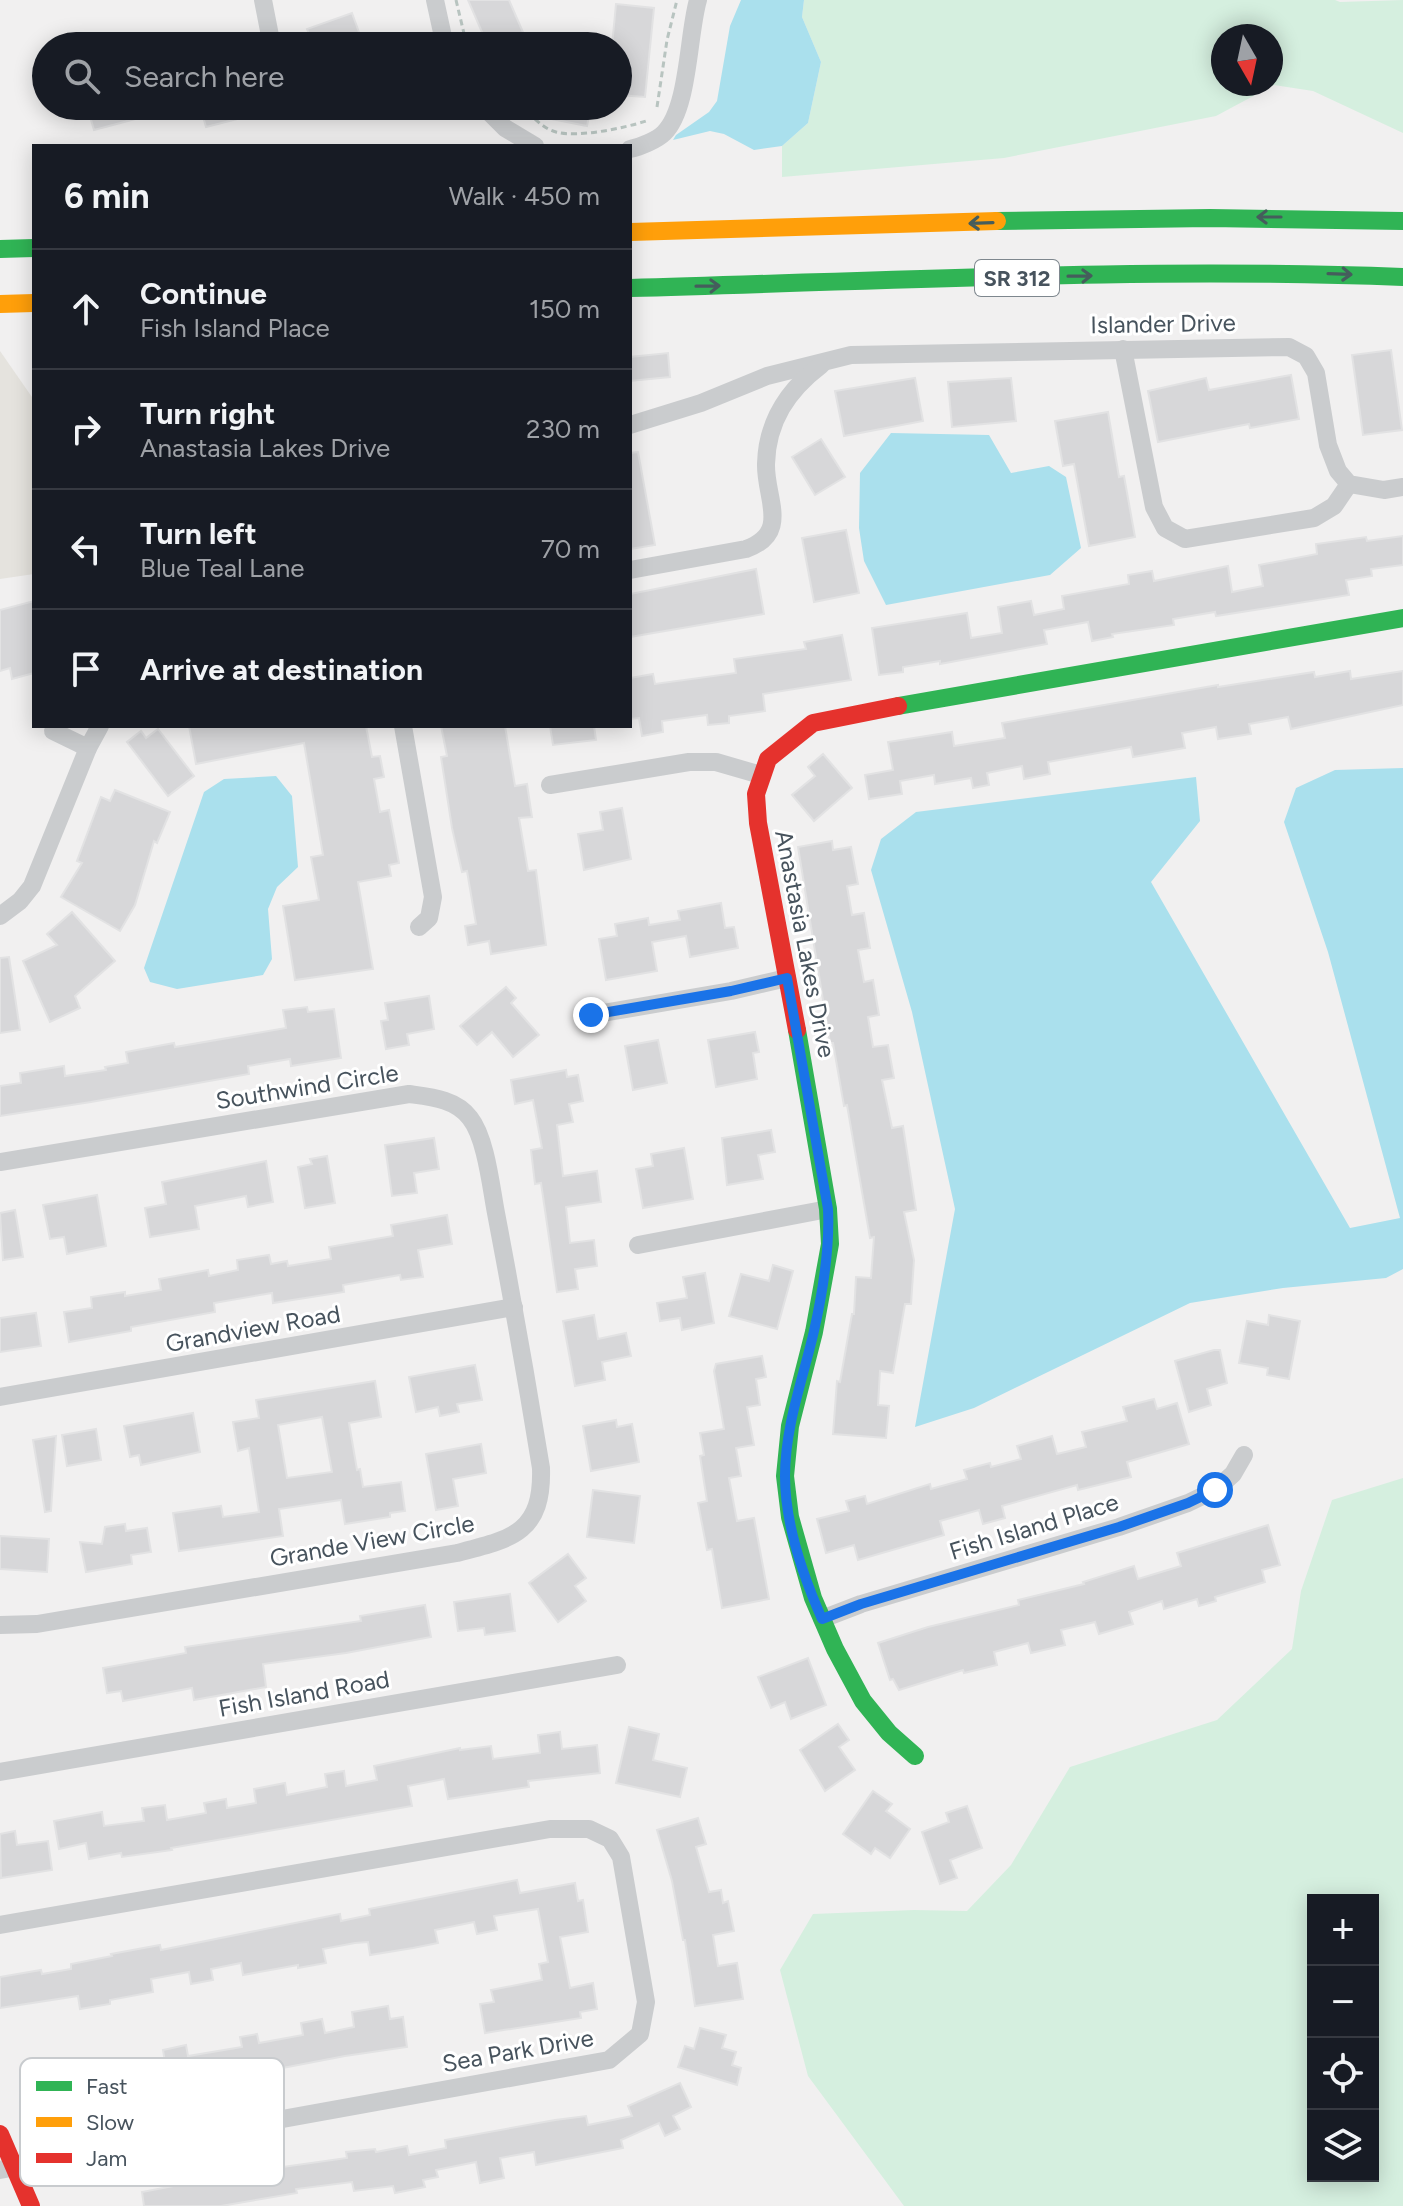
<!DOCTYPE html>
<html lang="en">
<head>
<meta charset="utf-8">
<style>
	body { margin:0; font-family:Figtree,sans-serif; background:#20242c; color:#f1f3f6 }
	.controls { position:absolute; right:24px; bottom:24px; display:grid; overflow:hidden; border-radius:0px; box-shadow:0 4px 20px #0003 }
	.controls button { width:72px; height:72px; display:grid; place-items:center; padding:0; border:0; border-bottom:2px solid #363941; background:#171b24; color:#f1f3f6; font:40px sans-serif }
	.compass { position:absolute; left:1211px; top:24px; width:72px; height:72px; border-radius:50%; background:#171b24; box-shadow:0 4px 20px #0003; rotate:171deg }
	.stop { position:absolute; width:24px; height:24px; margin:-18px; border:6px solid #1a73e8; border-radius:50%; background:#fff }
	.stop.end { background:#1a73e8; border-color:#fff; box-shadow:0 2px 8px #0008 }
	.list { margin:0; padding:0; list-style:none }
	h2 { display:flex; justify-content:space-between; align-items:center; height:104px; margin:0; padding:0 32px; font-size:34px }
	h2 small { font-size:26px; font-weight:400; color:#9ea1a6 }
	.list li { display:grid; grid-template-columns:52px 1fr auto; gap:24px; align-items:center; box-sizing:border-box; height:120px; padding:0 32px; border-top:2px solid #363941 }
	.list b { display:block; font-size:30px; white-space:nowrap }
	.list p { margin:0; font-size:26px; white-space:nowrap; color:#9ea1a6 }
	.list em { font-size:26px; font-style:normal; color:#9ea1a6 }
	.icon { flex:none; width:44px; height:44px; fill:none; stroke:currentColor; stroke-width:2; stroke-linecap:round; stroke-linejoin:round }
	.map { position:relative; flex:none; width:1403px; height:2206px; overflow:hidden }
	.search { position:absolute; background:#171b24; box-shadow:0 4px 20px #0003; left:32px; top:32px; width:600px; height:88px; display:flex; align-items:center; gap:20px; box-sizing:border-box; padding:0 28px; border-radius:44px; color:#9ea1a6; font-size:30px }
	.panel { position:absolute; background:#171b24; box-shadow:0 4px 20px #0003; left:32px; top:144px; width:600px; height:584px; border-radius:0px }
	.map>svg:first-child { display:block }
</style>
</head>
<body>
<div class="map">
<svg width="1403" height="2206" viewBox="0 0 1403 2206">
	<rect width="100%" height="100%" fill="#f1f0f0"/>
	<polygon fill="#e5e3de" points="0,351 34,400 34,574 0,579"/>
	<g fill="#d5efdf" fill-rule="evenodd">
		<path d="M804,0H1335L1340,2L1403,0V133L1313,91L1274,85L1216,116L1004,158L782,177V146L808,123L821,62L802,17ZM1223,36H1271V84H1223Z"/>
		<path d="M1403,1478V2206H904L808,2076L780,1970L813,1914L914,1910L967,1911L1011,1865L1070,1767L1217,1720L1292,1649L1301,1591L1332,1500ZM1313,1900H1373V2176H1313Z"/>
	</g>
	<g fill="#aae0ed">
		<polygon points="741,0 804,0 802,17 821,62 808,123 782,146 754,150 724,134 710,131 673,140 676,135 709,112 717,101 730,26"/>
		<polygon points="891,433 989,435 1011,473 1049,466 1066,477 1081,548 1050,575 886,605 864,561 859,528 860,473"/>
		<polygon points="1403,768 1403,1269 1386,1278 1283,1288 1190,1303 974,1408 915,1427 955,1209 912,1012 871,870 881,839 916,812 1196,777 1200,821 1151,882 1350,1228 1400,1218 1328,952 1284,822 1296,788 1335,770"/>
		<polygon points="276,776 292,796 298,867 277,887 268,909 272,959 263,975 177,989 150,982 144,968 204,792 224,779"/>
	</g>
	<g fill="#d7d7d9" stroke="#e2e2e3" stroke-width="2" fill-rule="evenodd">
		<polygon points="468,0 509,0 529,46 488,46"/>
		<polygon points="616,4 654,8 645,97 618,95 618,46 612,46"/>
		<polygon points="352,13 364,46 314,46 307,29"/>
		<polygon points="87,106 136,106 139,118 94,130"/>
		<polygon points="200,106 268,106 269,111 206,127"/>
		<polygon points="522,106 591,106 587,126 521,113"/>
		<polygon points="1391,350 1402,430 1363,435 1352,355"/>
		<polygon points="668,353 670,377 630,381 630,357"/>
		<polygon points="1291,375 1299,419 1250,428 1249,424 1158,442 1148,391 1206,378 1209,390"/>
		<polygon points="915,378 923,421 844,436 835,391"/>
		<polygon points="1011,378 1016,421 952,427 948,382"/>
		<polygon points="1108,412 1119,477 1124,476 1135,537 1089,546 1074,464 1063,466 1055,421"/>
		<polygon points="821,439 845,477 815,495 792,457"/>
		<polygon points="638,452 655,545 630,549 630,453"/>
		<polygon points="846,530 859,593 814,602 802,538"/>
		<polygon points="1403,536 1403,565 1371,569 1372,576 1346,580 1349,595 1216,616 1215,612 1173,619 1174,625 1112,634 1113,637 1092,641 1088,622 1044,630 1047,644 940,664 940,661 903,667 903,672 879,675 872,628 967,613 971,638 1002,633 998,607 1031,601 1034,615 1064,609 1062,596 1129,584 1128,575 1152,571 1154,581 1228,566 1232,592 1263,586 1259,565 1317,554 1316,544 1366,537 1367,541"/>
		<polygon points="756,569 764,614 630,637 630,594"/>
		<polygon points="34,601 34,673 12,679 10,668 0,671 0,610"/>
		<polygon points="842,635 851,680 763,694 765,711 729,716 729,723 708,725 707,715 662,721 663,732 642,736 639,718 630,719 630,678 653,674 655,684 736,673 734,659 806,649 804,642"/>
		<polygon points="1350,671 1351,679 1403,671 1403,705 1291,729 1288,717 1249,724 1251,734 1218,739 1216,727 1182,733 1185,748 1133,757 1131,747 1048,762 1050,774 1024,779 1022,766 987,773 989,785 973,788 971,778 935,784 934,775 900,781 902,794 869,799 865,775 893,770 888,742 952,732 954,746 1005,738 1002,723 1218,685 1218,687 1314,672 1315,677"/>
		<polygon points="189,726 366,726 372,757 380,756 384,777 374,779 380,812 389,810 399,863 389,865 391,876 358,882 373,969 295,980 283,906 319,900 311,857 323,855 304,743 196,764"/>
		<polygon points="441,726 505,726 515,786 527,784 532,817 519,818 528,871 536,870 546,945 491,954 489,941 468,945 465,926 476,924 467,871 462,872 452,828 441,757 447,756"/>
		<polygon points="550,726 594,726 596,740 553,745"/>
		<polygon points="158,729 194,776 168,796 127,742 141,731 146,738"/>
		<polygon points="823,754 852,788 814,821 792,795 815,776 808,767"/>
		<polygon points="115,790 170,812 157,843 154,841 135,905 120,931 61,897 82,863 77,861 101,797 110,801"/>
		<polygon points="622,808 631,859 584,870 578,834 603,830 600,812"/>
		<polygon points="832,841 833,850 851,847 858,884 847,886 852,915 864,913 870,948 858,950 864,982 873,980 879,1015 868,1017 873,1047 888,1045 894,1078 882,1080 892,1128 903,1126 916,1210 904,1212 914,1260 911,1304 905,1304 893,1373 880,1371 878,1405 889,1406 886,1438 833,1434 837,1381 840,1382 852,1314 854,1314 856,1277 871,1278 874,1237 870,1238 847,1105 844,1106 833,1043 830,1043 798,847"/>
		<polygon points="721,903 725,928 734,927 738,948 690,957 686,936 652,942 657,971 606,980 599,939 617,936 615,924 648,918 649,925 680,920 678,911"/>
		<polygon points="72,912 115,961 75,996 80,1008 50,1022 23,961 57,945 47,934"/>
		<polygon points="9,957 20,1030 0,1033 0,958"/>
		<polygon points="506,987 516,998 511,1003 539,1035 513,1057 492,1032 477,1045 460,1026"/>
		<polygon points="429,996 434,1029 407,1034 409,1045 386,1049 381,1021 388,1020 385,1003"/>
		<polygon points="307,1007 308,1012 334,1009 341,1058 291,1066 290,1059 248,1066 249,1074 91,1102 0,1116 0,1086 21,1083 20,1073 64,1066 65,1076 106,1070 105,1067 128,1063 126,1052 174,1043 175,1047 286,1028 283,1010"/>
		<polygon points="755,1032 759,1052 753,1053 757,1079 716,1087 708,1040"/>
		<polygon points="658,1040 667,1083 633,1090 625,1046"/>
		<polygon points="566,1070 567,1077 578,1075 583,1101 569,1104 573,1122 557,1125 563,1176 597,1171 601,1202 566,1207 570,1243 594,1240 597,1266 575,1269 578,1289 557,1292 541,1183 535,1184 531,1150 542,1148 533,1100 515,1104 511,1080"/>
		<polygon points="771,1130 775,1152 758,1155 763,1179 727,1185 722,1138"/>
		<polygon points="434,1138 439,1169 414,1173 417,1193 392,1196 385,1145"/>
		<polygon points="684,1148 693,1199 643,1208 636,1169 653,1166 651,1154"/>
		<polygon points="327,1156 335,1203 305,1208 298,1167 312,1164 310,1159"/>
		<polygon points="266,1161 273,1202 248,1207 246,1196 195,1206 199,1229 150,1237 145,1208 166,1204 162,1182"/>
		<polygon points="97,1195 106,1246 67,1254 64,1237 50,1239 43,1205"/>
		<polygon points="15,1210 23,1257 3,1260 0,1213"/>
		<polygon points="447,1215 452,1244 418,1250 423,1277 401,1280 400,1275 343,1285 344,1292 273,1303 272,1293 214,1303 215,1312 131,1327 131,1331 69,1342 64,1312 92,1308 91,1297 125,1292 125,1296 161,1290 159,1279 208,1270 209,1276 238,1270 237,1260 269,1255 271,1264 287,1261 288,1266 331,1259 329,1247 393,1236 391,1225"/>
		<polygon points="773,1265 793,1271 777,1329 729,1316 741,1274 769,1281"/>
		<polygon points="705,1273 714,1323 682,1330 680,1318 660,1321 657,1303 687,1298 683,1277"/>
		<polygon points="36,1313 41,1346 0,1352 0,1318"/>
		<polygon points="594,1315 598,1339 626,1333 631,1356 602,1362 605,1380 575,1386 563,1321"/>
		<polygon points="1269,1315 1300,1321 1289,1379 1267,1375 1268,1368 1239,1363 1247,1321 1268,1325"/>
		<polygon points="1214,1350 1220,1350 1227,1383 1207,1389 1211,1405 1189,1412 1175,1361"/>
		<polygon points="762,1356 766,1377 756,1379 760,1405 747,1407 754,1445 736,1448 741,1476 729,1478 737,1521 754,1518 769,1599 722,1608 712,1549 707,1550 698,1503 707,1501 700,1456 704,1455 700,1433 724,1429 714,1371 716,1364"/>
		<polygon points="475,1365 482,1400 457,1404 459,1412 440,1416 438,1407 416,1412 409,1377"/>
		<path d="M375,1381L381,1417L349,1423L357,1470L360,1469L363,1487L401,1482L405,1511L390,1513V1517L345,1524L341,1500L279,1509L283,1536L179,1551L173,1513L221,1506L223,1517L259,1512L249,1448L238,1451L233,1422L259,1418L256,1400ZM322,1417L332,1472L287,1478L278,1425Z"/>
		<polygon points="1154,1399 1157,1409 1177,1403 1189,1444 1127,1462 1131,1477 1078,1490 1077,1485 1002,1506 1005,1518 983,1524 979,1510 940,1521 944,1535 858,1560 854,1545 826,1553 817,1519 849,1511 846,1501 865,1496 867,1504 930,1484 931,1489 967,1479 964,1470 990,1463 991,1467 1021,1459 1017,1446 1052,1436 1057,1454 1086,1447 1082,1432 1127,1421 1123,1407"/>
		<polygon points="193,1413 200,1452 141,1465 139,1455 130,1457 124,1426"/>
		<polygon points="616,1420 617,1427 632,1424 639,1462 591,1471 583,1426"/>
		<polygon points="96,1429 101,1460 67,1466 62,1435"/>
		<polygon points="56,1436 51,1511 45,1512 33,1440"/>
		<polygon points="481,1444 486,1473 453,1479 458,1506 436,1510 426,1454"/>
		<polygon points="593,1490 640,1496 634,1543 587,1537"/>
		<polygon points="125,1524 126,1531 147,1528 151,1552 131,1555 132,1564 86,1572 80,1542 102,1544 105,1527"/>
		<polygon points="1268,1525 1280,1565 1262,1570 1265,1582 1215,1597 1216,1601 1199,1606 1197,1599 1164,1609 1162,1601 1129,1612 1133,1624 1099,1634 1095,1622 1061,1630 1065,1645 1031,1653 1028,1643 994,1652 997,1665 964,1673 963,1670 899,1690 893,1679 890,1680 878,1643 928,1627 1019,1605 1018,1600 1084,1584 1083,1582 1134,1566 1138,1579 1181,1566 1177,1553"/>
		<polygon points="0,1536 49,1539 47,1572 0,1569"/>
		<polygon points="568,1554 586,1578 575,1586 586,1601 558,1622 529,1583"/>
		<polygon points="510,1594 515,1631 485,1635 484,1628 458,1631 454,1602"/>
		<polygon points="425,1605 431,1637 346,1653 263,1664 266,1687 194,1700 192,1688 123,1701 121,1691 107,1693 103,1668 186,1653 185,1647 361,1621 360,1616"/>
		<polygon points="808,1658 826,1705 791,1719 785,1702 771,1708 758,1677"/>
		<polygon points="838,1724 849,1740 839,1747 855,1770 825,1791 800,1750"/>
		<polygon points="629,1727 659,1734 653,1760 687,1768 680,1797 616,1783"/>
		<polygon points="560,1732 562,1749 597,1745 600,1773 528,1781 529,1787 448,1799 444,1779 408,1786 412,1806 171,1848 172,1850 122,1857 121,1853 89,1859 86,1843 59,1849 54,1821 102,1812 104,1826 144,1821 142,1808 165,1805 167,1820 206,1813 204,1803 226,1799 227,1808 256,1803 254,1789 285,1783 287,1795 327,1787 325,1774 344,1771 346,1786 377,1780 374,1766 460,1748 460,1750 491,1746 493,1759 540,1753 538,1735"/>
		<polygon points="873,1791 892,1804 886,1811 910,1829 890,1858 875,1848 871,1854 843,1834"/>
		<polygon points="967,1806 982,1848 950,1860 957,1878 940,1884 922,1832 949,1822 946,1813"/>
		<polygon points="698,1818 706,1844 696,1847 709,1892 721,1890 723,1903 728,1901 734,1931 713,1935 718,1966 737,1963 743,1999 695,2006 685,1940 683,1940 672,1881 657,1830"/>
		<polygon points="15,1831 17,1845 48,1841 52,1870 1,1878 0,1834"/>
		<polygon points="517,1880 520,1893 575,1883 578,1901 583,1900 588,1932 560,1937 570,1988 593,1983 597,2009 580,2012 581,2018 485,2033 480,2004 494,2002 491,1990 542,1980 539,1964 548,1962 538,1909 494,1916 497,1930 477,1934 474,1922 435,1930 438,1943 413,1948 370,1955 368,1942 355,1943 323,1949 326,1963 298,1968 298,1965 243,1975 241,1963 211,1969 213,1980 191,1984 189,1972 151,1979 153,1992 110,2000 110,2004 80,2009 78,1996 0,2008 0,1977 41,1970 42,1974 71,1969 71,1964 112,1956 111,1954 160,1945 161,1950 340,1914 341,1921 370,1915 369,1909"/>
		<polygon points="388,2006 390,2019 403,2017 407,2047 345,2056 101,2103 96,2075 113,2072 111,2060 126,2058 128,2069 165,2062 163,2050 186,2045 188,2056 242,2047 240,2037 257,2034 259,2043 303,2035 301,2023 322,2019 325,2033 354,2027 352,2012"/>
		<polygon points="700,2028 726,2035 722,2048 736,2052 732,2065 741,2068 737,2085 678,2067 685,2046 694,2049"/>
		<polygon points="680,2083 691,2107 673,2116 680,2129 665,2136 659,2123 621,2140 623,2148 536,2165 534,2152 500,2158 504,2178 480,2183 476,2162 436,2170 438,2177 423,2180 425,2187 395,2193 393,2186 354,2191 352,2182 296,2189 297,2193 221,2206 144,2206 142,2192 205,2180 205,2178 347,2158 346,2152 375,2149 376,2152 407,2146 409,2155 446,2148 445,2140 555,2120 586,2116 588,2125 632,2116 628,2106"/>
	</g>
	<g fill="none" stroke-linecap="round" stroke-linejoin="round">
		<g stroke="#b8c4c0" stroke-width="3" stroke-dasharray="6 4" stroke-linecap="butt">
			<polyline points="456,0 467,46"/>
			<path d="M520,106C532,115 541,128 556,132C577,138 625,128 646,121"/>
			<polyline points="657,107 667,40 677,0"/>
		</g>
		<g stroke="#caccce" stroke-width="18">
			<polyline points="263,0 272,46"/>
			<polyline points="435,0 445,46"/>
			<polyline points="483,106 505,128 535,146"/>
			<path d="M630,149C640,147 657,140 664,133C689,109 688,34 698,0"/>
			<polyline points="1123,349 1154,507 1165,528 1185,539 1314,518 1334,506 1349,484"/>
			<polyline points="630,425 701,403 767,376 851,355 1289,347 1306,356 1316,373 1328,445 1338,471 1349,484 1384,490 1403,487"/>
			<path d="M630,570L746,549C791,533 765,498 766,464C767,421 788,390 821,365"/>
			<polyline points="403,726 433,897 429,918 419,927"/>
			<polyline points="53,731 88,748"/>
			<polyline points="550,785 689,762 716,762 761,775"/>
			<polyline points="0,916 20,901 32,886 88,748 100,726"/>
			<polyline points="591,1015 731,991 787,978"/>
			<path d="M0,1162L409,1094C431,1097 456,1099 470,1118C486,1138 491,1187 496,1213C512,1297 527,1382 541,1468C543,1533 512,1539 457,1553L37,1624L0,1625"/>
			<polyline points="638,1245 828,1209"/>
			<polyline points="0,1397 514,1307"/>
			<polyline points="822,1619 861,1604 1119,1527 1188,1503 1215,1490 1233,1474 1244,1455"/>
			<polyline points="0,1772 617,1665"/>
			<polyline points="0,1925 550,1829 589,1829 610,1839 621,1857 646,2002 640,2034 609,2060 0,2170"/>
		</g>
		<g stroke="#30b455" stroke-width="18">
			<polyline points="997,221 1210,218 1403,221"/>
			<polyline points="0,249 34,248"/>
			<path d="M630,288C887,281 1146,267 1403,277"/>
			<polyline points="898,706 1403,618"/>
			<polyline points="797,1030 828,1209 830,1244 814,1332 790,1426 785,1476 790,1517 813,1598 835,1649 863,1701 889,1733 915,1756"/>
		</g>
		<g stroke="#ff9f0a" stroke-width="18">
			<polyline points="630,232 997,221"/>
			<polyline points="0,304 34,303"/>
		</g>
		<g stroke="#e5322d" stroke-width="18">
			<polyline points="797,1030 758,823 756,794 768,759 813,723 898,706"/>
			<polyline points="0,2134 31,2206"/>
		</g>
	</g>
	<defs><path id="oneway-shaft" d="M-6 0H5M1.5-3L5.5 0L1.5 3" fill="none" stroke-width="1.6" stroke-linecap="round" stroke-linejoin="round" transform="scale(2)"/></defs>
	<g stroke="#455d5c">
		<use href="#oneway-shaft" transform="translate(1269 217) rotate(180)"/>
		<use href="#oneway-shaft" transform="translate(981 223) rotate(178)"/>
		<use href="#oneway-shaft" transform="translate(1340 274) rotate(2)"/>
		<use href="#oneway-shaft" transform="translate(1080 276) rotate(-1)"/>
		<use href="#oneway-shaft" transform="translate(708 286) rotate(-1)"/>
	</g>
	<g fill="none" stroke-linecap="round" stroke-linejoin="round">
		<path stroke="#1a73e8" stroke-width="10" d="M591,1015L731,991L787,978L828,1209C830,1250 823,1291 814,1331C803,1379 785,1426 785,1476C785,1524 803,1576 822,1619L861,1604L1119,1527L1188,1503L1215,1490"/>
	</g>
	<g text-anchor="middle" stroke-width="6" stroke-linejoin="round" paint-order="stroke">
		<rect fill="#fff" stroke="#7e878e" stroke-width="2" x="975" y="260" width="84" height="36" rx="6"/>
		<g font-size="22" font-weight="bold" fill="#47535d">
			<text x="1017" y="286">SR 312</text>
		</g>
		<g font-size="24" fill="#47535d" stroke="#fff">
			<text transform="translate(1163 324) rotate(-1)" y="8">Islander Drive</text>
			<text transform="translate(805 944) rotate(79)" y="8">Anastasia Lakes Drive</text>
			<text transform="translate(307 1087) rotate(-9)" y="8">Southwind Circle</text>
			<text transform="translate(253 1329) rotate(-10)" y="8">Grandview Road</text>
			<text transform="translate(1034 1527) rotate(-17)" y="8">Fish Island Place</text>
			<text transform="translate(372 1541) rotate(-10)" y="8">Grande View Circle</text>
			<text transform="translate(304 1694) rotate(-10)" y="8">Fish Island Road</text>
			<text transform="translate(518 2051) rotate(-10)" y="8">Sea Park Drive</text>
		</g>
	</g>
	<rect x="20" y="2058" width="264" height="128" rx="12" fill="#fff" stroke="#c8cbce" stroke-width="2"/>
	<rect x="36" y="2081" width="36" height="10" fill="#30b455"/>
	<rect x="36" y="2117" width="36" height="10" fill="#ff9f0a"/>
	<rect x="36" y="2153" width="36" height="10" fill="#e5322d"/>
	<g font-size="22" fill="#47535d">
		<text x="86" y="2094">Fast</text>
		<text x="86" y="2130">Slow</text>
		<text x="86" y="2166">Jam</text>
	</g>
</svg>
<div class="controls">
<button>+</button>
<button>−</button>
<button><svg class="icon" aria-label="locate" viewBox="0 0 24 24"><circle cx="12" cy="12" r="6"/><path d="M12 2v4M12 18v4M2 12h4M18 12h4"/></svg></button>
<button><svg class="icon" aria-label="layers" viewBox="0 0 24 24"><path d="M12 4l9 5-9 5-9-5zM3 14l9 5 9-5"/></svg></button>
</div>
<svg class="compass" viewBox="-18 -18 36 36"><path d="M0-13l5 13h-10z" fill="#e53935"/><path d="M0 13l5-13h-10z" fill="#9ea1a6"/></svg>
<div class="stop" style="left:1215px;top:1490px"></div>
<div class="stop end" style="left:591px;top:1015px"></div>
<div class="search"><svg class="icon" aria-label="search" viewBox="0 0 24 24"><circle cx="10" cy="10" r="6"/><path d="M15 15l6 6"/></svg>Search here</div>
<section class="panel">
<h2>6 min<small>Walk · 450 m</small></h2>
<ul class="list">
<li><svg class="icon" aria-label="ahead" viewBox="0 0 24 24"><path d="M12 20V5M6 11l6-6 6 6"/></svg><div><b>Continue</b><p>Fish Island Place</p></div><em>150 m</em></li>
<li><svg class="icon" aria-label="right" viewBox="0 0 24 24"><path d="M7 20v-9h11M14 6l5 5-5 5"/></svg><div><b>Turn right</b><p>Anastasia Lakes Drive</p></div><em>230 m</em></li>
<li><svg class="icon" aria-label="left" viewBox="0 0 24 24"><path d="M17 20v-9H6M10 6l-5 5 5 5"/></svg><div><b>Turn left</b><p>Blue Teal Lane</p></div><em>70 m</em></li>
<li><svg class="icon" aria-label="arrive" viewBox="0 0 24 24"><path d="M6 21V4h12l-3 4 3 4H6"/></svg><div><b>Arrive at destination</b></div></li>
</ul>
</section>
</div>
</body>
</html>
